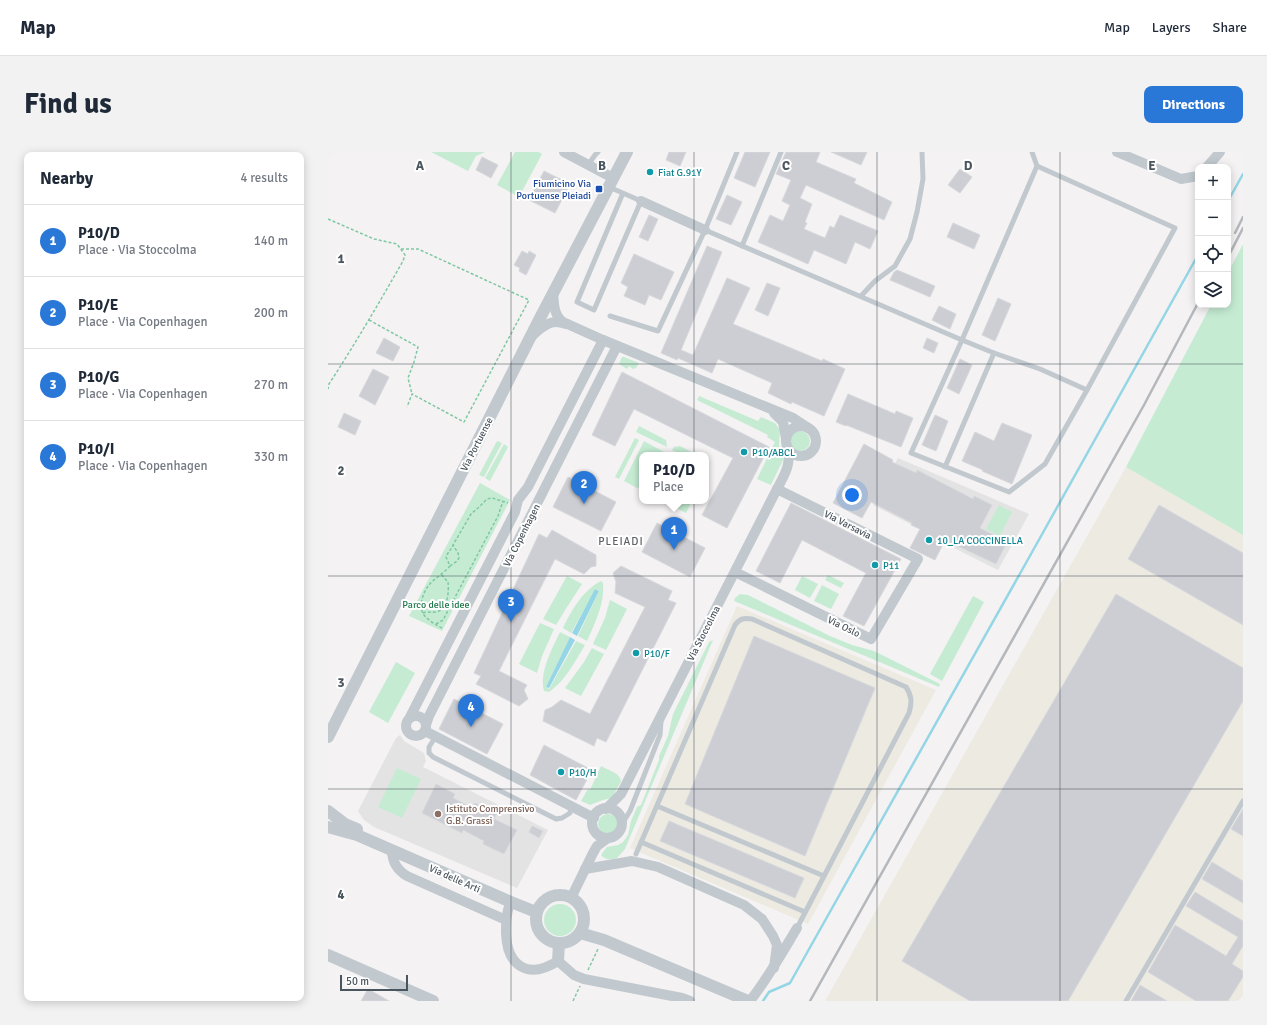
<!DOCTYPE html>
<html lang="en">
<head>
<meta charset="utf-8">
<style>
	body { margin:0; font-family:Signika,sans-serif; background:#f2f2f3; color:#1f2937 }
	.controls { position:absolute; right:12px; top:12px; display:grid; overflow:hidden; border-radius:8px; box-shadow:0 2px 10px #0003 }
	.controls button { width:36px; height:36px; display:grid; place-items:center; padding:0; border:0; border-bottom:1px solid #e0e1e3; background:#fff; color:#1f2937; font:20px sans-serif }
	.scale { position:absolute; left:12px; bottom:10px; width:68px; box-sizing:border-box; padding-left:4px; border:2px solid #4b555d; border-top:0; font-size:11px; line-height:14px; white-space:nowrap; color:#4b555d; -webkit-text-stroke:3px #fff; paint-order:stroke }
	.you { position:absolute; left:524px; top:343px; width:14px; height:14px; margin:-10px; border:3px solid #fff; border-radius:50%; background:#1a73e8; box-shadow:0 0 0 6px #1a73e833 }
	.badge { display:grid; place-items:center; width:26px; height:26px; border-radius:50%; background:#2977d6; color:#fff; font-size:13px; font-weight:700 }
	.pin { position:absolute; translate:-50% -33px; filter:drop-shadow(0 1px 2px #0008) }
	.pin::after { content:''; position:absolute; top:21px; width:14px; height:12px; background:inherit; clip-path:polygon(0 0,100% 0,50% 100%) }
	.popup { position:absolute; left:311px; top:300px; width:70px; height:52px; box-sizing:border-box; display:grid; place-content:center; border-radius:8px; background:#fff; filter:drop-shadow(0 1px 3px #0005); font-size:13px; white-space:nowrap; color:#747a83 }
	.popup b { font-size:15px; color:#1f2937 }
	.popup::after { content:''; position:absolute; left:50%; top:100%; margin-left:-8px; border:8px solid transparent; border-top-color:#fff }
	.list { margin:0; padding:0; list-style:none }
	h2 { display:flex; justify-content:space-between; align-items:center; height:52px; margin:0; padding:0 16px; font-size:17px }
	h2 small { font-size:13px; font-weight:400; color:#747a83 }
	.list li { display:grid; grid-template-columns:26px 1fr auto; gap:12px; align-items:center; box-sizing:border-box; height:72px; padding:0 16px; border-top:1px solid #e0e1e3 }
	.list b { display:block; font-size:15px; white-space:nowrap }
	.list p { margin:0; font-size:13px; white-space:nowrap; color:#747a83 }
	.list em { font-size:13px; font-style:normal; color:#747a83 }
	.icon { flex:none; width:22px; height:22px; fill:none; stroke:currentColor; stroke-width:2; stroke-linecap:round; stroke-linejoin:round }
	.map { position:relative; flex:none; width:915px; height:849px; overflow:hidden; border-radius:8px }
	header { display:flex; align-items:center; gap:24px; box-sizing:border-box; height:56px; padding:0 20px; background:#fff; border-bottom:1px solid #e0e1e3 }
	header strong { font-size:19px }
	nav { display:flex; gap:22px; margin-inline-start:auto; font-size:14px }
	.intro { display:flex; align-items:center; justify-content:space-between; box-sizing:border-box; height:96px; padding:0 24px }
	h1 { margin:0; font-size:28px }
	.button { padding:10px 18px; border-radius:8px; background:#2977d6; color:#fff; font-size:14px; font-weight:700 }
	main { display:flex; gap:24px; padding:0 24px }
	aside { flex:1; background:#fff; border-radius:8px; box-shadow:0 2px 10px #0003 }
	.map>svg:first-child { display:block }
</style>
</head>
<body>
<header>
<strong>Map</strong>
<nav><a>Map</a><a>Layers</a><a>Share</a></nav>
</header>
<div class="intro"><h1>Find us</h1><a class="button">Directions</a></div>
<main>
<aside>
<h2>Nearby<small>4 results</small></h2>
<ul class="list">
<li><span class="badge">1</span><div><b>P10/D</b><p>Place · Via Stoccolma</p></div><em>140 m</em></li>
<li><span class="badge">2</span><div><b>P10/E</b><p>Place · Via Copenhagen</p></div><em>200 m</em></li>
<li><span class="badge">3</span><div><b>P10/G</b><p>Place · Via Copenhagen</p></div><em>270 m</em></li>
<li><span class="badge">4</span><div><b>P10/I</b><p>Place · Via Copenhagen</p></div><em>330 m</em></li>
</ul>
</aside>
<div class="map">
<svg width="915" height="849" viewBox="0 0 915 849">
	<rect width="100%" height="100%" fill="#f4f2f2"/>
	<g fill="#edeae2">
		<polygon points="798,315 915,383 915,849 497,849"/>
		<polygon points="409,454 608,538 480,772 302,696"/>
	</g>
	<g fill="#e4e3e3">
		<polygon points="570,306 701,362 670,418 616,391 607,408 582,396 592,377 545,353"/>
		<polygon points="72,583 76,589 96,601 98,609 95,615 220,678 189,736 46,675 36,668 30,659 68,586"/>
	</g>
	<g fill="#c5ecd3">
		<polygon points="103,0 157,0 148,4 140,19"/>
		<polygon points="187,0 211,0 214,2 191,45 169,33"/>
		<polygon points="915,92 915,383 798,315 883,153 900,153 900,121"/>
		<polygon points="294,205 296,205 311,211 308,216 305,217 301,214 299,217 291,212"/>
		<polygon points="371,244 430,269 433,265 447,271 452,278 451,293 455,304 455,308 443,333 429,327 447,290 439,285 440,283 369,248"/>
		<polygon points="311,274 338,288 339,295 308,280"/>
		<circle cx="472" cy="289" r="10"/>
		<polygon points="307,286 311,288 291,327 287,325"/>
		<polygon points="169,289 174,291 156,325 151,323"/>
		<polygon points="316,289 336,300 334,303 314,303 314,334 309,336 296,329"/>
		<polygon points="176,292 180,295 162,329 157,326"/>
		<polygon points="352,294 369,303 354,303 344,298 346,295"/>
		<polygon points="152,331 182,348 114,479 81,464"/>
		<polygon points="335,349 364,349 358,361"/>
		<polygon points="671,353 684,360 672,384 658,377"/>
		<polygon points="500,423 516,431 513,436 497,428"/>
		<polygon points="239,424 254,432 239,455 228,473 215,467"/>
		<polygon points="474,424 490,432 482,446 467,438"/>
		<path d="M273,429L275,431C277,451 267,471 259,489L250,484L271,439L268,437L243,481L235,476C243,459 255,438 273,429Z"/>
		<polygon points="494,433 511,442 503,457 486,449"/>
		<polygon points="412,442 420,443 502,484 524,493 546,499 612,532 611,535 406,449 407,446"/>
		<polygon points="645,444 656,450 614,529 602,522"/>
		<polygon points="282,448 299,457 278,498 265,492 277,466"/>
		<polygon points="212,471 226,477 214,504 209,521 191,512"/>
		<path d="M232,480L242,485L218,535L221,537L248,489L257,493C246,511 238,528 221,540L216,539C211,520 224,497 232,480Z"/>
		<path d="M385,488L297,697L289,706C283,708 277,708 273,703L279,695L290,693L295,690L300,683L303,669L309,655L313,653L331,608V604L340,584L345,562L381,490Z"/>
		<polygon points="264,496 276,502 253,544 237,536 256,510"/>
		<polygon points="68,510 87,521 60,571 41,560"/>
		<path d="M273,614C280,618 292,621 293,629L284,646L275,648L262,653L253,649L260,637L262,638Z"/>
		<polygon points="69,616 93,627 74,666 50,655"/>
		<circle cx="280" cy="672" r="10"/>
		<circle cx="232" cy="768" r="16"/>
	</g>
	<g fill="#95d6e6">
		<polygon points="267,437 271,439 249,484 244,481"/>
		<polygon points="242,485 247,488 221,536 218,535"/>
	</g>
	<g fill="none" stroke-linecap="round" stroke-linejoin="round">
		<g stroke="#95d6e6" stroke-width="2.5">
			<polyline points="900,49 915,22"/>
			<polyline points="435,849 441,840 462,831 703,402 870,103"/>
		</g>
	</g>
	<g fill="#ccced3" stroke="#d6d8dc">
		<polygon points="341,0 358,0 352,14 338,8"/>
		<polygon points="417,0 442,0 427,35 406,26"/>
		<polygon points="458,0 492,0 488,10 528,27 526,31 564,50 556,68 478,33 472,46 484,52 477,70 479,71 476,77 497,86 502,74 506,76 512,63 550,79 542,97 527,90 518,112 486,98 480,112 430,90 442,63 455,69 462,53 454,49 463,28 448,22"/>
		<polygon points="503,0 539,0 533,13"/>
		<polygon points="154,5 170,13 163,26 148,18"/>
		<polygon points="632,17 644,25 632,41 620,33"/>
		<polygon points="216,19 242,32 227,61 201,48"/>
		<polygon points="399,43 414,50 403,73 388,67"/>
		<polygon points="321,63 330,67 320,89 311,85"/>
		<polygon points="625,71 652,83 646,97 619,85"/>
		<polygon points="379,94 394,100 353,198 365,203 399,126 422,136 405,172 494,209 495,207 517,217 496,264 464,250 463,252 440,241 444,231 390,207 384,221 350,206 349,208 333,201"/>
		<polygon points="194,99 200,102 201,99 208,103 198,123 191,119 192,116 186,113"/>
		<polygon points="306,102 346,120 333,148 321,143 317,153 296,144 300,135 293,131"/>
		<polygon points="569,118 607,134 602,145 562,128 566,120"/>
		<polygon points="439,131 452,136 440,164 427,158"/>
		<polygon points="670,146 683,152 667,189 654,183"/>
		<polygon points="611,154 628,162 622,177 604,168"/>
		<polygon points="56,186 72,195 65,209 48,201"/>
		<polygon points="599,186 610,191 606,201 595,196"/>
		<polygon points="632,207 644,213 631,242 619,236"/>
		<polygon points="45,217 61,225 47,253 31,244"/>
		<polygon points="294,220 441,295 399,376 374,363 405,306 306,257 287,294 264,283"/>
		<polygon points="520,242 567,262 568,259 585,266 573,295 518,273 518,274 508,270"/>
		<polygon points="16,261 33,269 27,283 10,275"/>
		<polygon points="607,263 620,269 608,299 594,293"/>
		<polygon points="674,271 704,283 684,332 654,319 655,318 634,309 647,280 666,289"/>
		<polygon points="536,292 565,308 564,310 588,321 589,318 645,347 646,344 664,353 652,376 679,390 668,412 617,388 607,408 582,396 592,377 583,373 584,371 543,350 534,366 505,351"/>
		<polygon points="240,325 288,350 273,379 225,355"/>
		<polygon points="463,351 573,407 536,474 515,464 538,421 474,388 452,431 428,419"/>
		<polygon points="831,353 915,401 915,473 800,407"/>
		<polygon points="329,371 377,396 362,425 314,400"/>
		<polygon points="224,378 268,403 268,414 263,415 256,422 227,407 171,519 199,533 196,538 200,547 191,554 148,532 153,524 146,521 211,382 219,386"/>
		<polygon points="293,414 344,439 340,448 348,451 278,590 269,586 266,594 215,569 217,558 224,555 233,548 262,562 317,455 287,441 288,430 285,421"/>
		<polygon points="788,442 915,516 915,549 740,849 642,849 574,809"/>
		<polygon points="426,484 547,536 477,704 357,652"/>
		<polygon points="126,547 175,572 159,602 111,577"/>
		<polygon points="216,593 264,618 248,648 202,623"/>
		<polygon points="108,632 127,642 125,646 144,656 147,651 169,661 166,667 189,678 176,702 155,692 156,689 135,678 134,681 94,661"/>
		<polygon points="915,657 915,684 903,677"/>
		<polygon points="341,669 476,726 467,746 332,689"/>
		<polygon points="204,674 215,679 211,686 201,680"/>
		<polygon points="884,710 915,729 915,751 874,727"/>
		<polygon points="867,740 915,769 915,794 904,812 915,819 915,825 900,849 868,849 820,820 847,773 898,804 910,785 858,754"/>
		<polygon points="812,833 839,849 803,849"/>
		<polygon points="40,837 61,849 33,849"/>
	</g>
	<g fill="none" stroke-linecap="round" stroke-linejoin="round">
		<g stroke="#7fc8a3" stroke-width="1.5" stroke-dasharray="3 2" stroke-linecap="butt">
			<path d="M0,67L46,87L69,92L77,103L75,109C51,151 27,192 1,232L0,237"/>
			<polyline points="73,97 90,97 201,148 136,270 84,242 79,255"/>
			<polyline points="41,168 90,195 86,210 80,226 84,242"/>
			<polyline points="122,414 129,409 131,406 130,401 125,393"/>
			<path d="M95,461C99,459 103,461 108,460C120,458 121,440 120,430L113,422"/>
			<polyline points="108,472 115,468 170,364 175,349"/>
			<path d="M114,476C108,473 101,469 96,463C90,455 95,440 101,433C107,426 116,421 122,414L118,405C120,400 123,398 125,393L143,362L150,356L159,347L164,346L180,351"/>
			<polyline points="260,818 270,797"/>
			<polyline points="245,849 252,834"/>
		</g>
		<g stroke="#c1c9cf" stroke-width="5">
			<polyline points="704,0 709,14 634,188 666,201 712,217 759,238"/>
			<polyline points="260,13 267,3 270,0"/>
			<polyline points="281,35 313,49 266,158 249,150 295,41"/>
			<polyline points="377,78 634,188 583,301 681,340 717,312 759,238 847,76 709,14"/>
			<polyline points="414,94 453,0"/>
			<polyline points="533,144 547,129 567,114 582,87 589,60 595,27 594,0"/>
			<polyline points="282,164 330,179 377,78 409,0"/>
			<polyline points="617,315 666,201"/>
			<polyline points="108,584 101,595 101,601 105,605 228,667 234,666 242,661 243,654"/>
			<polyline points="329,654 496,724"/>
			<polyline points="294,672 302,659 332,583 333,569"/>
			<polyline points="313,690 477,760"/>
			<path d="M308,702L407,473C412,466 416,466 424,467L578,535C584,544 584,551 581,561L469,776"/>
			<polyline points="798,849 915,649"/>
		</g>
		<g stroke="#c1c9cf" stroke-width="10">
			<polyline points="236,0 285,26"/>
			<polyline points="789,0 853,27 870,24"/>
			<polyline points="879,15 892,0"/>
			<polyline points="313,49 377,78"/>
			<path d="M225,140C226,150 225,163 235,170L275,188L465,266L480,276"/>
			<path d="M203,185C209,179 219,170 228,170C231,170 235,171 238,172"/>
			<polyline points="446,261 455,270 458,287"/>
			<circle cx="473" cy="289" r="15"/>
			<polyline points="407,420 543,487 590,407 449,337"/>
			<circle cx="88" cy="574" r="10"/>
			<polyline points="82,565 187,360 190,348 200,335 275,188"/>
			<polyline points="98,573 101,564 289,194"/>
			<polyline points="97,579 266,666"/>
			<circle cx="279" cy="671" r="15"/>
			<path d="M278,657L293,642L449,337C457,322 463,313 460,296"/>
			<path d="M64,698C64,710 69,718 79,724L178,768"/>
			<polyline points="257,717 304,709 330,715 416,753 434,767 445,784 449,793 446,816"/>
			<polyline points="243,746 265,701 269,694 280,686"/>
			<path d="M183,750C178,760 178,770 178,781C179,814 200,828 230,809L246,823L256,827L354,846L362,849"/>
			<path d="M422,849C440,826 454,801 469,776"/>
		</g>
		<g stroke="#c1c9cf" stroke-width="12">
			<polyline points="0,585 211,168 299,0"/>
			<polyline points="0,659 17,672 29,677"/>
			<polyline points="0,675 29,683 183,750 208,760"/>
			<circle cx="232" cy="767" r="24"/>
			<polyline points="252,781 276,788 420,849"/>
			<polyline points="0,803 105,849"/>
			<polyline points="230,809 231,791"/>
		</g>
		<g stroke="#b4b7bb" stroke-width="2.5">
			<polyline points="907,81 915,65"/>
			<polyline points="900,105 915,76"/>
			<polyline points="482,849 816,253 870,151"/>
		</g>
	</g>
	<path fill="none" stroke="#4b555d" stroke-width="1" stroke-opacity="0.55" d="M183,0V849M366,0V849M549,0V849M732,0V849M0,212H915M0,424H915M0,637H915"/>
	<g fill="#0f9aa8" stroke="#fff" stroke-width="1.5">
		<circle cx="322" cy="20" r="4"/>
		<circle cx="416" cy="300" r="4"/>
		<circle cx="601" cy="388" r="4"/>
		<circle cx="547" cy="413" r="4"/>
		<circle cx="308" cy="501" r="4"/>
		<circle cx="233" cy="620" r="4"/>
	</g>
	<rect fill="#1a4fb4" stroke="#fff" stroke-width="1.5" x="267" y="33" width="8" height="8" rx="2"/>
	<circle fill="#8d6e63" stroke="#fff" stroke-width="1.5" cx="110" cy="662" r="4"/>
	<g text-anchor="middle" stroke-width="4" stroke-linejoin="round" paint-order="stroke">
		<g font-size="10" fill="#0d838f" stroke="#fff" text-anchor="start">
			<text x="330" y="24">Fiat G.91Y</text>
			<text x="424" y="304">P10/ABCL</text>
			<text x="609" y="392">10_LA COCCINELLA</text>
			<text x="555" y="417">P11</text>
			<text x="316" y="505">P10/F</text>
			<text x="241" y="624">P10/H</text>
		</g>
		<g font-size="10" fill="#164399" stroke="#fff" text-anchor="end">
			<text x="263" y="35">Fiumicino Via<tspan x="263" dy="12">Portuense Pleiadi</tspan></text>
		</g>
		<g font-size="10" fill="#4b555d" stroke="#fff">
			<text transform="translate(148 292) rotate(-63)" y="4">Via Portuense</text>
			<text transform="translate(520 372) rotate(27)" y="4">Via Varsavia</text>
			<text transform="translate(193 383) rotate(-63)" y="4">Via Copenhagen</text>
			<text transform="translate(516 474) rotate(26)" y="4">Via Oslo</text>
			<text transform="translate(375 481) rotate(-63)" y="4">Via Stoccolma</text>
			<text transform="translate(127 726) rotate(24)" y="4">Via delle Arti</text>
		</g>
		<g font-size="10" fill="#207a4c" stroke="#fff">
			<text x="108" y="456">Parco delle idee</text>
		</g>
		<g font-size="10" fill="#785e54" stroke="#fff" text-anchor="start">
			<text x="118" y="660">Istituto Comprensivo<tspan x="118" dy="12">G.B. Grassi</tspan></text>
		</g>
		<g font-size="11" letter-spacing="1" fill="#5e6266" stroke="#fff">
			<text x="293" y="393">PLEIADI</text>
		</g>
	</g>
	<g font-size="13" text-anchor="middle" font-weight="bold" fill="#4b555d" stroke="#fff" stroke-width="4" stroke-linejoin="round" paint-order="stroke">
		<text x="92" y="18">A</text>
		<text x="274" y="18">B</text>
		<text x="458" y="18">C</text>
		<text x="640" y="18">D</text>
		<text x="824" y="18">E</text>
		<text x="13" y="111">1</text>
		<text x="13" y="323">2</text>
		<text x="13" y="535">3</text>
		<text x="13" y="747">4</text>
	</g>
</svg>
<div class="controls">
<button>+</button>
<button>−</button>
<button><svg class="icon" aria-label="locate" viewBox="0 0 24 24"><circle cx="12" cy="12" r="6"/><path d="M12 2v4M12 18v4M2 12h4M18 12h4"/></svg></button>
<button><svg class="icon" aria-label="layers" viewBox="0 0 24 24"><path d="M12 4l9 5-9 5-9-5zM3 14l9 5 9-5"/></svg></button>
</div>
<div class="scale">50 m</div>
<div class="you"></div>
<div class="pin badge" style="left:346px;top:398px">1</div>
<div class="popup"><b>P10/D</b>Place</div>
<div class="pin badge" style="left:256px;top:352px">2</div>
<div class="pin badge" style="left:183px;top:470px">3</div>
<div class="pin badge" style="left:143px;top:575px">4</div>
</div>
</main>
</body>
</html>
